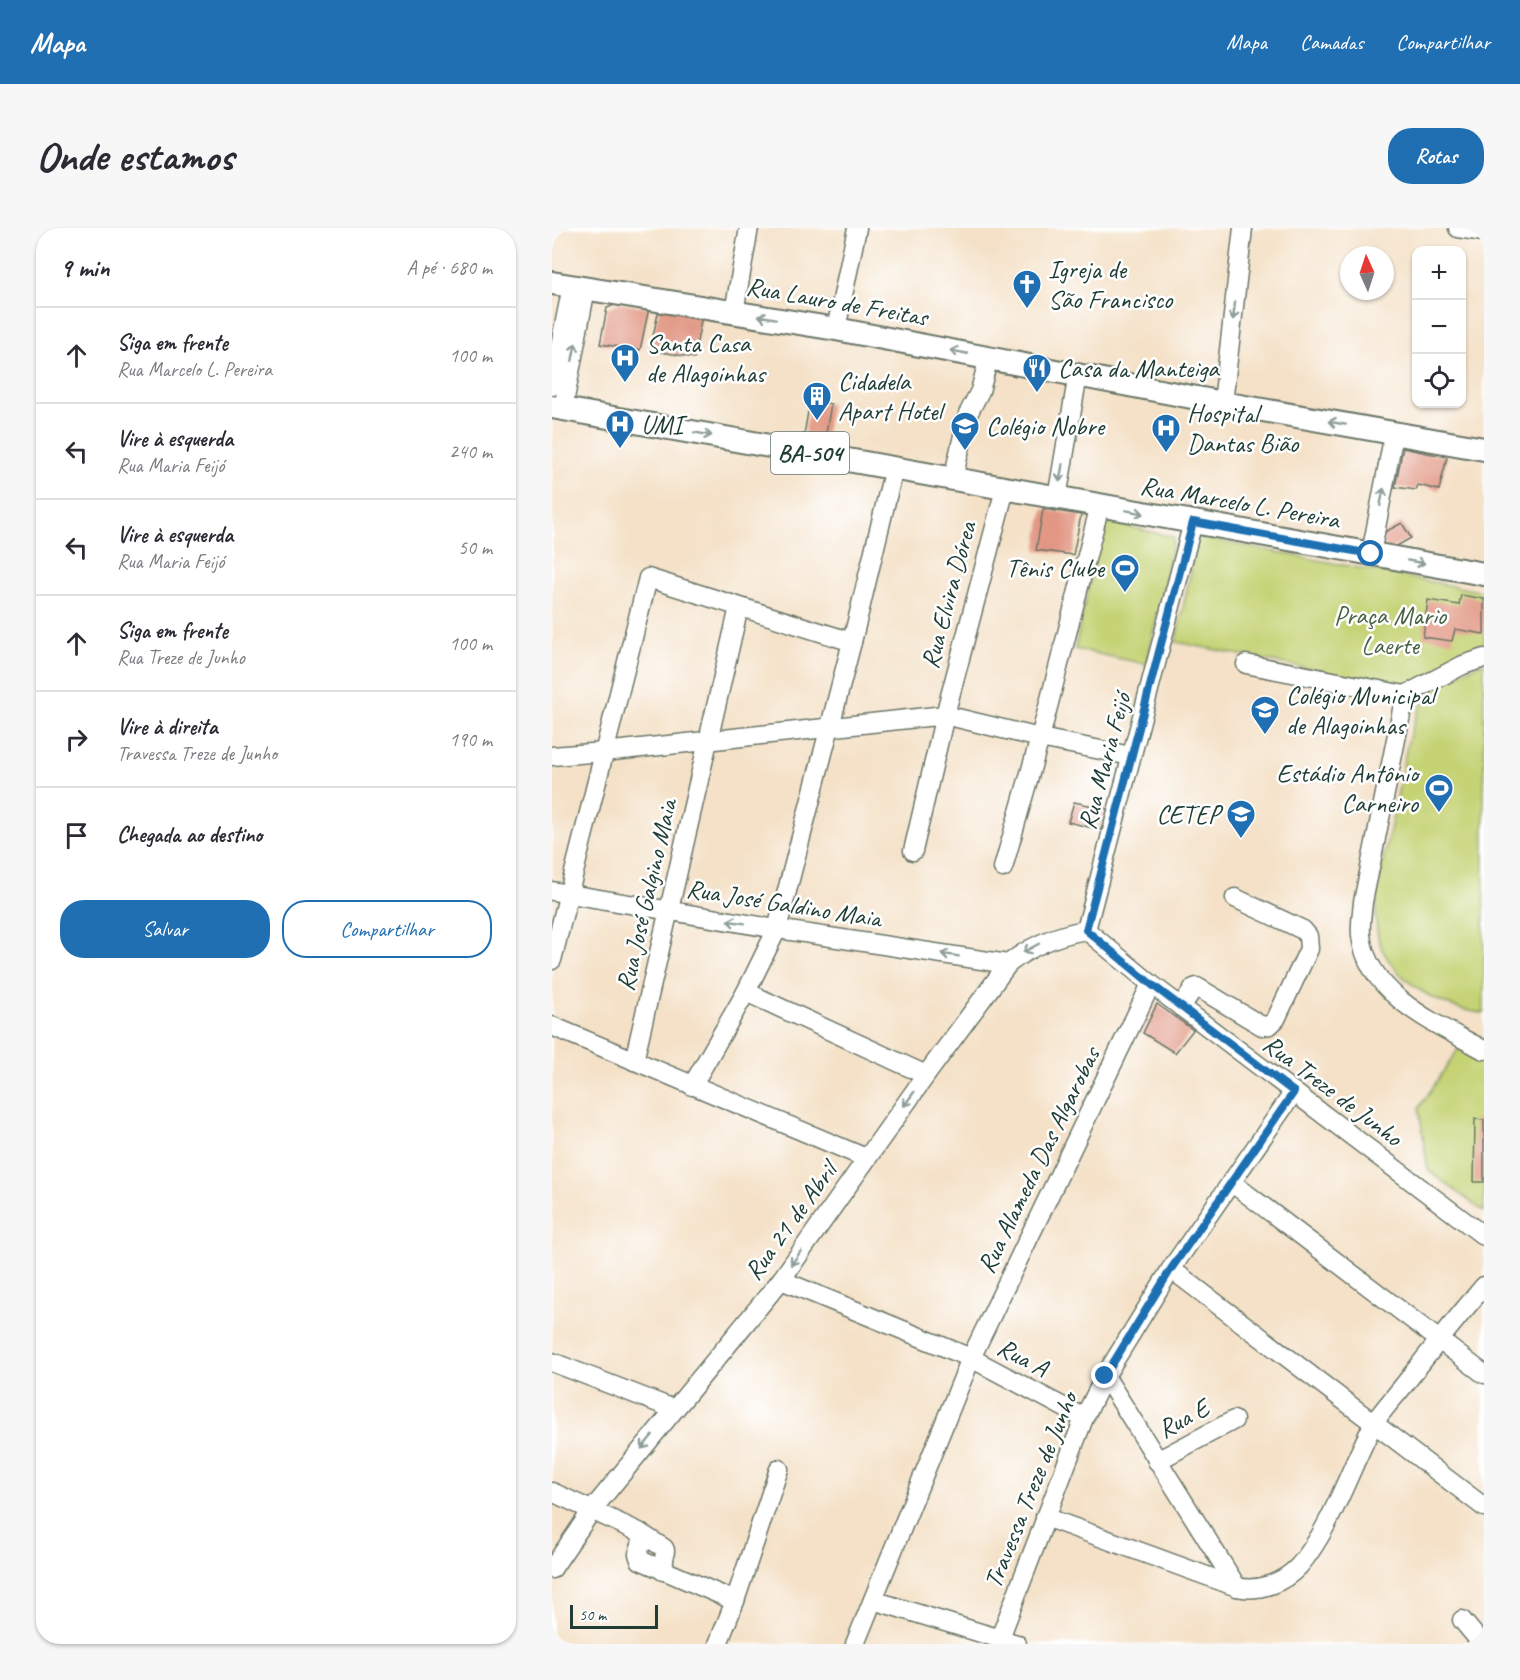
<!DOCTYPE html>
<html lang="pt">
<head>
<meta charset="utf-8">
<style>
	body { margin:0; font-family:Caveat,sans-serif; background:#f7f7f7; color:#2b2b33 }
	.controls { position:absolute; right:18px; top:18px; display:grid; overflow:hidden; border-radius:12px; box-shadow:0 2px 4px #0004 }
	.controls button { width:54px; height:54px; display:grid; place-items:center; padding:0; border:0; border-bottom:2px solid #e1e1e2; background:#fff; color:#2b2b33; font:30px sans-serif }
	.compass { position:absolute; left:788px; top:18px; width:54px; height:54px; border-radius:50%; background:#fff; box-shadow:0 2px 4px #0004; rotate:357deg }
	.scale { position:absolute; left:18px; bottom:15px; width:88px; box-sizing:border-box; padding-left:6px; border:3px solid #1f3d34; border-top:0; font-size:16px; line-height:21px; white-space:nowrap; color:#1f3d34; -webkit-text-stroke:4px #fff; paint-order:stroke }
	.stop { position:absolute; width:18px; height:18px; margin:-14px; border:4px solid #1f6fb2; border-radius:50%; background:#fff }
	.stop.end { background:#1f6fb2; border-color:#fff; box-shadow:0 2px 6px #0008 }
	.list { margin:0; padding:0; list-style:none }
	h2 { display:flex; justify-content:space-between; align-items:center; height:78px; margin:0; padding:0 24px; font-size:26px }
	h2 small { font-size:20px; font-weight:400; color:#7c7c81 }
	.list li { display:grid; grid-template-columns:39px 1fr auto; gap:18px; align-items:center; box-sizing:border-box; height:96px; padding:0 24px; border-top:2px solid #e1e1e2 }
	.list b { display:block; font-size:22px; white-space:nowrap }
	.list p { margin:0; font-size:20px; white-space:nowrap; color:#7c7c81 }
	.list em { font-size:20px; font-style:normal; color:#7c7c81 }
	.actions { display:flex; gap:12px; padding:18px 24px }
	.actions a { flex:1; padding:14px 0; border:2px solid #1f6fb2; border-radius:24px; text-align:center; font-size:21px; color:#1f6fb2 }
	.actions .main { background:#1f6fb2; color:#fff }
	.icon { flex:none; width:33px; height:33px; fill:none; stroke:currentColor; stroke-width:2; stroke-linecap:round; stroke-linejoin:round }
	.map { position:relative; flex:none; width:932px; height:1416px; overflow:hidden; border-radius:24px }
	header { display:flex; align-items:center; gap:36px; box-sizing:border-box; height:84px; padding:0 30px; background:#1f6fb2; color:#fff }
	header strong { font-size:28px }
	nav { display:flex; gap:33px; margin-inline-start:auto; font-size:21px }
	.intro { display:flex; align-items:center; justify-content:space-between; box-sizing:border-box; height:144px; padding:0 36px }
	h1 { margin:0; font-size:42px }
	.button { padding:15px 27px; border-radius:24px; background:#1f6fb2; color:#fff; font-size:21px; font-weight:700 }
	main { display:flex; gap:36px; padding:0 36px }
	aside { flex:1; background:#fff; border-radius:24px; box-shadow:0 2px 4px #0004 }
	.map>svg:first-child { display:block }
</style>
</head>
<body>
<header>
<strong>Mapa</strong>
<nav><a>Mapa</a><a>Camadas</a><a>Compartilhar</a></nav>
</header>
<div class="intro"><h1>Onde estamos</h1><a class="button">Rotas</a></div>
<main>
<aside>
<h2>9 min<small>A pé · 680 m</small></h2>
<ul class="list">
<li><svg class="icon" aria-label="ahead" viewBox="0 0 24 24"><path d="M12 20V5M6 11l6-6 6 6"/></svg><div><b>Siga em frente</b><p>Rua Marcelo L. Pereira</p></div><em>100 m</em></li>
<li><svg class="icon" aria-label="left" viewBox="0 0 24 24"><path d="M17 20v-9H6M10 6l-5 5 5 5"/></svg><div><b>Vire à esquerda</b><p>Rua Maria Feijó</p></div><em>240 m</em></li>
<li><svg class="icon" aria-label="left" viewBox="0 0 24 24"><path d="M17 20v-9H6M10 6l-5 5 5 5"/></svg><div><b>Vire à esquerda</b><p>Rua Maria Feijó</p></div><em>50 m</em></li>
<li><svg class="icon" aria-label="ahead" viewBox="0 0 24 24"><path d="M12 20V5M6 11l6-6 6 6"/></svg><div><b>Siga em frente</b><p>Rua Treze de Junho</p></div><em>100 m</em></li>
<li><svg class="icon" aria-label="right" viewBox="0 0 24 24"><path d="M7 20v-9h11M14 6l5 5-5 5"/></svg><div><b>Vire à direita</b><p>Travessa Treze de Junho</p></div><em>190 m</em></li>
<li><svg class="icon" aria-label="arrive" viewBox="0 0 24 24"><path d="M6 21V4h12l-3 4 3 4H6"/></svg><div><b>Chegada ao destino</b></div></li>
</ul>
<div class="actions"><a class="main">Salvar</a><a>Compartilhar</a></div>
</aside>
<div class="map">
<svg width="932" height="1416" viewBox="0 0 932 1416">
	<rect width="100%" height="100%" fill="#fff"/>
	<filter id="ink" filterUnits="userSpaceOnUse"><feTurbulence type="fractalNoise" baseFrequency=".0167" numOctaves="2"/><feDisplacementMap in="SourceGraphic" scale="12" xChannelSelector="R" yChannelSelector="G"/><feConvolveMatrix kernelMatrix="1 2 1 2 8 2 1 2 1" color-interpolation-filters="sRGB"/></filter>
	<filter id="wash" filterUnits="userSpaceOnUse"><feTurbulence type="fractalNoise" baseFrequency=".008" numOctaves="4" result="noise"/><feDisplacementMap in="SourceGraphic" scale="24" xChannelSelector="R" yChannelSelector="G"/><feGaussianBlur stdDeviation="1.35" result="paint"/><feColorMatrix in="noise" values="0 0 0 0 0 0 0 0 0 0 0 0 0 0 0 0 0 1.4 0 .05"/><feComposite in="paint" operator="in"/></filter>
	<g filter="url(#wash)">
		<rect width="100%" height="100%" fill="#f4e1c7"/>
		<g fill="#c5d375" stroke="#728854" stroke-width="1.5">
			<polygon points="551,293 622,309 594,436 523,421"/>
			<polygon points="646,309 932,364 932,418 853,460 624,414"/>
			<path d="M932,434V785C909,783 888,775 868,762C850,750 831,731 826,709C818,672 837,612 844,574C852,538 855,491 880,462C888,453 920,440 932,434Z"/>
			<polygon points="907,820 932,835 932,984 876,942 867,880"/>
		</g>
		<g id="blocks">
			<g fill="#e29784">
				<polygon points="67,75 97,80 88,122 48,116 55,80"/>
				<polygon points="108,76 151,82 142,130 98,122"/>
				<polygon points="258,172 279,176 272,217 251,213"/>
				<polygon points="851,220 895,229 887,262 866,257 864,262 843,259"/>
				<polygon points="491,281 529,287 521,327 484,322"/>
				<polygon points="850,295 859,310 836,323 827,307"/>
				<polygon points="909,367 932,371 932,406 903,401 900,413 871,409 876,372 907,377"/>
				<polygon points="522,574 556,581 549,602 516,594"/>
				<polygon points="605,776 641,802 623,825 591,805"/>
				<polygon points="923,891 932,892 932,954 922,954"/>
			</g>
		</g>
	</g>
	<g filter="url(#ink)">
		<use href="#blocks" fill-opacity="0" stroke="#6a7667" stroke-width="1.5"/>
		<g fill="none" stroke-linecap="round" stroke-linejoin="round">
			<g stroke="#6a7667" stroke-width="21">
				<g id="minor">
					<polyline points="906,0 932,4"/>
					<polyline points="182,84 197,0"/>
					<polyline points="284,101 305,0"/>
					<polyline points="0,158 20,58"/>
					<polyline points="671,175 691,0"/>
					<polyline points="11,181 34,60"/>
					<polyline points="401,251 416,186 428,163 437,129"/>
					<polyline points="505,270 526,146"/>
					<polyline points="641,294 534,702 599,756 932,1008"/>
					<polyline points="819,326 842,205"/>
					<polyline points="694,436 853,467 911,437 932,430"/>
					<path d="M853,467L811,674C810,685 808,697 809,707C815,767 886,797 932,822"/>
					<polyline points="0,528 52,524 393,487 488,510 579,528"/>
					<polyline points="361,623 393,487 453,261"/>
					<polyline points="451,640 488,510 548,277"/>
					<polyline points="0,663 225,701 456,736"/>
					<polyline points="0,732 96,350 300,414"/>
					<polyline points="194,764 374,847"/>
					<polyline points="629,779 642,760 645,759 710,798 718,797 724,791 757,721 756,708 751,702 683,670"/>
					<polyline points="0,798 314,930"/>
					<polyline points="82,833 187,379"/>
					<polyline points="140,858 194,764 225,701 300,414 342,240"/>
					<polyline points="679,954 932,1146"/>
					<polyline points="619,1041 932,1279"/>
					<polyline points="229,1052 419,1130 532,1190"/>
					<polyline points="0,1134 122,1181"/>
					<polyline points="553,1148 685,1359"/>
					<polyline points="605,1233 682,1192"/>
					<polyline points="0,1264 87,1304 91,1310 86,1326 88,1332 183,1373"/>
					<path d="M493,1289L685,1359C707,1364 731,1355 747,1338C779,1301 798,1240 821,1197C829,1183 842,1170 852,1157C878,1123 904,1091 932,1058"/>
					<polyline points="90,1306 112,1320 113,1322 111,1343"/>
					<path d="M0,1341L40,1282L229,1052L374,847L456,736C480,717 504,707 534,702"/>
					<polyline points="321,1372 465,1416"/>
					<polyline points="910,1392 930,1416"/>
					<polyline points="448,1410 532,1190 553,1148 619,1041 742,864"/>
					<polyline points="166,1416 183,1373 227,1241"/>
					<polyline points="303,1416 419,1130 599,756"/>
				</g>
			</g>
			<g stroke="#6a7667" stroke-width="26">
				<g id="major">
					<polyline points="0,55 284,101 671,175 932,221"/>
					<polyline points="0,179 932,346"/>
				</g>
			</g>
			<use href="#minor" stroke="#fff" stroke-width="18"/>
			<use href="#major" stroke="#fff" stroke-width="22"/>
		</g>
		<defs><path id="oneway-shaft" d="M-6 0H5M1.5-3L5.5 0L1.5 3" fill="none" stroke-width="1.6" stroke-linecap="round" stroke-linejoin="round" transform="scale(1.5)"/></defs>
		<g stroke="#8f9e9a">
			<use href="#oneway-shaft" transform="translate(682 83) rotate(97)"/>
			<use href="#oneway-shaft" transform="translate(215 89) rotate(-170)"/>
			<use href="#oneway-shaft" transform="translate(22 124) rotate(-79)"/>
			<use href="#oneway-shaft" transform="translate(407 124) rotate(-169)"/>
			<use href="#oneway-shaft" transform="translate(785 195) rotate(-170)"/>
			<use href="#oneway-shaft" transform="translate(151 206) rotate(10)"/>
			<use href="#oneway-shaft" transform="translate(509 245) rotate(100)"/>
			<use href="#oneway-shaft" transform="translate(830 269) rotate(-79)"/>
			<use href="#oneway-shaft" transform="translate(583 284) rotate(10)"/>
			<use href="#oneway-shaft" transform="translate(864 334) rotate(10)"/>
			<use href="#oneway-shaft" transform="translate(184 694) rotate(-171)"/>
			<use href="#oneway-shaft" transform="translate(479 720) rotate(152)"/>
			<use href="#oneway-shaft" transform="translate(398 727) rotate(-171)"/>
			<use href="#oneway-shaft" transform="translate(357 871) rotate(126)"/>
			<use href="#oneway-shaft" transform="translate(244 1030) rotate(125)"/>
			<use href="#oneway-shaft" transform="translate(95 1214) rotate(129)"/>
		</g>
	</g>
	<g fill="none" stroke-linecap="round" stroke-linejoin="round" filter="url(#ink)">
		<polyline stroke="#1f6fb2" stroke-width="8" points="553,1148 619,1041 742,864 599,756 534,702 641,294 819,326"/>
	</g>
	<defs>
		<g id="church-pin" transform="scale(1.5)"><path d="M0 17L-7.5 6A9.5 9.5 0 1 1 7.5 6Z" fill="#1f6fb2" stroke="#fff"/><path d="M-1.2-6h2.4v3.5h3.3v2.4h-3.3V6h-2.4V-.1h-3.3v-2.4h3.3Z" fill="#fff"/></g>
		<g id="hospital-pin" transform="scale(1.5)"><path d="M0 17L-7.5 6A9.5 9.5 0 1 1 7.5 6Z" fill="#1f6fb2" stroke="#fff"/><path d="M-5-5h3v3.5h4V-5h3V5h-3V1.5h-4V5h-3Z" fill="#fff"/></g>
		<g id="restaurant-pin" transform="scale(1.5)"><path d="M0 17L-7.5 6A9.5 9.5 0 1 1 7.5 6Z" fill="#1f6fb2" stroke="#fff"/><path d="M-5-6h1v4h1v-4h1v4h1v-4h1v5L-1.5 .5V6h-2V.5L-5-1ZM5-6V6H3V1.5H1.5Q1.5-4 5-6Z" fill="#fff"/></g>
		<g id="building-pin" transform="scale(1.5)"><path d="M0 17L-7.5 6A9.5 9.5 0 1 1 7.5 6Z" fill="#1f6fb2" stroke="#fff"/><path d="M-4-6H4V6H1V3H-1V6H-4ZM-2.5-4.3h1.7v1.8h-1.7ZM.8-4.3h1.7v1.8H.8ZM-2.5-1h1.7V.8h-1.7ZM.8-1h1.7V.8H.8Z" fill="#fff"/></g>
		<g id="school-pin" transform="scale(1.5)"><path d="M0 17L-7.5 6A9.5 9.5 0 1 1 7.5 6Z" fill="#1f6fb2" stroke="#fff"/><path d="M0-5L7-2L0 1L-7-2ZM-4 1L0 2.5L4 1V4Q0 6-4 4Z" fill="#fff"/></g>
		<g id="stadium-pin" transform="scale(1.5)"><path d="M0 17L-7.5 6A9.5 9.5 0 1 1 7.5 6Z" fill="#1f6fb2" stroke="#fff"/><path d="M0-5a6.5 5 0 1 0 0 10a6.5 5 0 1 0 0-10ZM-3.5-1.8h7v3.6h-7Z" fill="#fff"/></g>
	</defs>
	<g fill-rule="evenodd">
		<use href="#church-pin" x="475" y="56"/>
		<use href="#hospital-pin" x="73" y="130"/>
		<use href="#restaurant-pin" x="485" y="140"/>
		<use href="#building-pin" x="265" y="168"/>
		<use href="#hospital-pin" x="68" y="196"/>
		<use href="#school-pin" x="413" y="198"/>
		<use href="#hospital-pin" x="614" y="200"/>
		<use href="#stadium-pin" x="573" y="340"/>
		<use href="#school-pin" x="713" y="482"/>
		<use href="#stadium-pin" x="887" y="560"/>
		<use href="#school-pin" x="689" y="586"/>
	</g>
	<g text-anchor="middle" stroke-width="5" stroke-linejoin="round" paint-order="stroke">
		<rect fill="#fff" stroke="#627771" stroke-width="1.5" x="219" y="204" width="78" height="42" rx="4.5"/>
		<g font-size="24" font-weight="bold" fill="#1f3d34">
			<text x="258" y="233">BA-504</text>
		</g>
		<g font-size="26" fill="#1f3d34" stroke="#fff" text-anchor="start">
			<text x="496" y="50">Igreja de<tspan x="496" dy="30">São Francisco</tspan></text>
			<text x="94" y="124">Santa Casa<tspan x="94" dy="30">de Alagoinhas</tspan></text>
			<text x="506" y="149">Casa da Manteiga</text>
			<text x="286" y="162">Cidadela<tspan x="286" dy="30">Apart Hotel</tspan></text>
			<text x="635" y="194">Hospital<tspan x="635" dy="30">Dantas Bião</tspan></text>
			<text x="89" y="205">UMI</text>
			<text x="434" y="207">Colégio Nobre</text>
			<text x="552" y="349" text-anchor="end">Tênis Clube</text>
			<text x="734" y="476">Colégio Municipal<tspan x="734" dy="30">de Alagoinhas</tspan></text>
			<text x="866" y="554" text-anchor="end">Estádio Antônio<tspan x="866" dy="30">Carneiro</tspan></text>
			<text x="668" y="595" text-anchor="end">CETEP</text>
		</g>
		<g font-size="26" fill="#1f3d34" stroke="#fff">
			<text transform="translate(285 73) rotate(10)" y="9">Rua Lauro de Freitas</text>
			<text transform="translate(688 274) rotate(10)" y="9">Rua Marcelo L. Pereira</text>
			<text transform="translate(396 367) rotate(-75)" y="9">Rua Elvira Dórea</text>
			<text transform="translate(552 533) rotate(-75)" y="9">Rua Maria Feijó</text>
			<text transform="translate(94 667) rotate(-77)" y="9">Rua José Galgino Maia</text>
			<text transform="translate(232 675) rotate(9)" y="9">Rua José Galdino Maia</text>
			<text transform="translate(781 862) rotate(37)" y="9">Rua Treze de Junho</text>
			<text transform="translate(486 932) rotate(-64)" y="9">Rua Alameda Das Algarobas</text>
			<text transform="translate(238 993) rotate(-54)" y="9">Rua 21 de Abril</text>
			<text transform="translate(471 1129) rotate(28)" y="9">Rua A</text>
			<text transform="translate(631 1190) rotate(-28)" y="9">Rua E</text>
			<text transform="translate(478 1262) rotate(-68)" y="9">Travessa Treze de Junho</text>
		</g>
		<g font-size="26" fill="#486244" stroke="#fff">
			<text x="838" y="396">Praça Mario<tspan x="838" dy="30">Laerte</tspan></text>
		</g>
	</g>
</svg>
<div class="controls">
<button>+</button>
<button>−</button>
<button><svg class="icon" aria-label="locate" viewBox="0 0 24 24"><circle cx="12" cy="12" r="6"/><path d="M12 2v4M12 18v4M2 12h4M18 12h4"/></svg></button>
</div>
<svg class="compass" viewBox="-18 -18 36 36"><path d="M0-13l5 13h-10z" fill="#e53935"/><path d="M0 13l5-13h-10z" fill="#7c7c81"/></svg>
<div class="scale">50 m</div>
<div class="stop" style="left:819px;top:326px"></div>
<div class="stop end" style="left:553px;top:1148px"></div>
</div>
</main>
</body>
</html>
